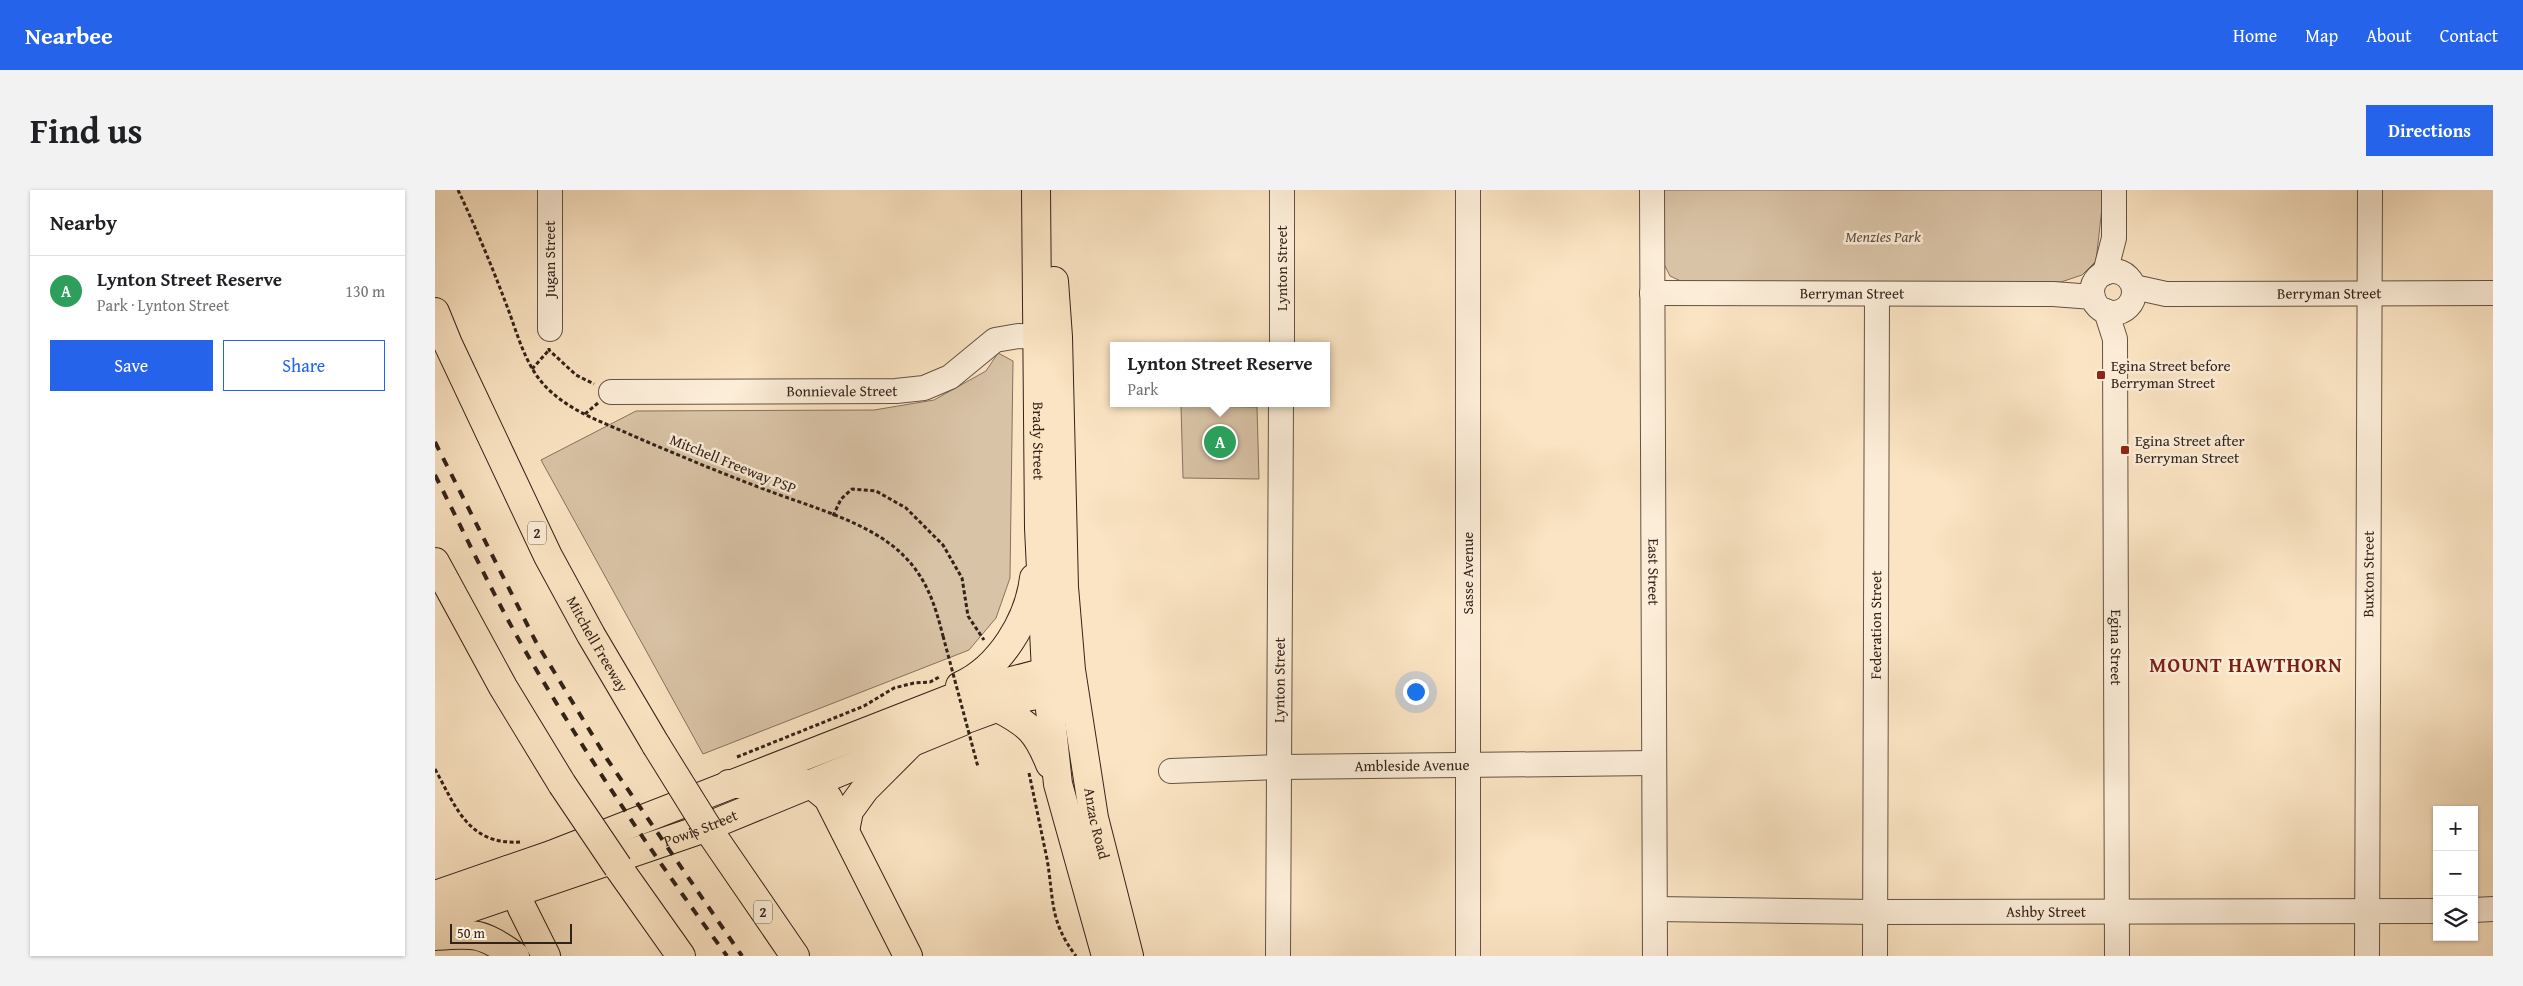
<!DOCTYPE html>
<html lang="en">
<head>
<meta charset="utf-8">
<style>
	body { margin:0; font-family:"Gentium Book Plus",serif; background:#f2f2f2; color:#202124 }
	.controls { position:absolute; right:15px; bottom:15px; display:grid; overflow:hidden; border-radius:0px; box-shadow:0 1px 4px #0004 }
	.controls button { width:45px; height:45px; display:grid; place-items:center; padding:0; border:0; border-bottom:1px solid #e0e0e0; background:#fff; color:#202124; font:25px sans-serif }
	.scale { position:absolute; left:15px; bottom:12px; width:122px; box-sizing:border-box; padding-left:5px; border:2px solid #32221a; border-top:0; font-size:14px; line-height:18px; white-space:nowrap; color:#32221a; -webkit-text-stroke:4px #fcedd8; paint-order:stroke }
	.you { position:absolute; left:980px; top:501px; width:18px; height:18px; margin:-12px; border:4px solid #fff; border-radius:50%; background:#1a73e8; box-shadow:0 0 0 8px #1a73e833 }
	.badge { display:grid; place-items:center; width:32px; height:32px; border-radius:50%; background:#2563eb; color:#fff; font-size:16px; font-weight:700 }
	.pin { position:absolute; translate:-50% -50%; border:2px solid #fff; box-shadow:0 1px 5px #0006 }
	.popup { position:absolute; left:675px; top:152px; width:220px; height:65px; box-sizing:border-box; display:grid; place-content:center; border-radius:0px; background:#fff; filter:drop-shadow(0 1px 4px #0005); font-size:16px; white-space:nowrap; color:#757577 }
	.popup b { font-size:19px; color:#202124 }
	.popup::after { content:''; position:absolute; left:50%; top:100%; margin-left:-10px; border:10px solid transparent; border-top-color:#fff }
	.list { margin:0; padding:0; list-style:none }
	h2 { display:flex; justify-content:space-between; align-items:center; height:65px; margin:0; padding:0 20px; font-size:21px }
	h2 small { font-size:16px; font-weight:400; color:#757577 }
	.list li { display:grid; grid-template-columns:32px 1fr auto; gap:15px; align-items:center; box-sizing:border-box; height:70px; padding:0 20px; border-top:1px solid #e0e0e0 }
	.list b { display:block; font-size:19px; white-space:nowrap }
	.list p { margin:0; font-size:16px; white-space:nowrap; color:#757577 }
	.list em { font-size:16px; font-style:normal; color:#757577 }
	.actions { display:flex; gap:10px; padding:15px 20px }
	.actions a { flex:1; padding:11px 0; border:1px solid #2563eb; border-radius:0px; text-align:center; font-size:18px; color:#2563eb }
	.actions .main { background:#2563eb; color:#fff }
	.icon { flex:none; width:28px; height:28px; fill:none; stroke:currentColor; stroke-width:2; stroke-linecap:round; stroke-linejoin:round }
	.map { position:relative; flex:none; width:2058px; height:766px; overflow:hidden; border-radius:0px }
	header { display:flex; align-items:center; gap:30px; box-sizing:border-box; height:70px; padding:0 25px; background:#2563eb; color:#fff }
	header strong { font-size:24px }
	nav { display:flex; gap:28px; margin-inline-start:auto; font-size:18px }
	.intro { display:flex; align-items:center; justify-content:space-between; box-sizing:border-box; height:120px; padding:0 30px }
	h1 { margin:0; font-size:35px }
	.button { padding:12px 22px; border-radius:0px; background:#2563eb; color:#fff; font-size:18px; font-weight:700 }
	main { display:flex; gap:30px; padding:0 30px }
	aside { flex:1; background:#fff; border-radius:0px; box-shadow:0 1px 4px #0004 }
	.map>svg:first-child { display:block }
</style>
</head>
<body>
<header>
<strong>Nearbee</strong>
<nav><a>Home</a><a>Map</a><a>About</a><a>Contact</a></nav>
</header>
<div class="intro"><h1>Find us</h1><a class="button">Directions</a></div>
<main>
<aside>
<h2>Nearby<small></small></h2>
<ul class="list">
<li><span class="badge" style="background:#2e9e5b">A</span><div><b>Lynton Street Reserve</b><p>Park · Lynton Street</p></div><em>130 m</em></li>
</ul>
<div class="actions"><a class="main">Save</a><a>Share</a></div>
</aside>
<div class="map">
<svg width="2058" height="766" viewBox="0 0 2058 766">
	<rect width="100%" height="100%" fill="#fbe4c3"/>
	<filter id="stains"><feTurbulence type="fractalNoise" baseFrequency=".004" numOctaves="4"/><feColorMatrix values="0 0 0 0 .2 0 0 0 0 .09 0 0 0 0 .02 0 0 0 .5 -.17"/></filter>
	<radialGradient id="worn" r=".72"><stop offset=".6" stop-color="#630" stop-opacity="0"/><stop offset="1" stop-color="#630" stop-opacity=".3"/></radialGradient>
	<g fill="#d9c3a6" stroke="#867260">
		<polygon points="1227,0 1669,0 1661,71 1647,85 1626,92 1250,93 1235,86 1227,70"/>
		<polygon points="563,163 578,171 575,388 561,428 534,460 268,564 106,270 201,221 439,220 499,210 551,181"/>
		<polygon points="746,216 822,217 824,289 748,288"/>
	</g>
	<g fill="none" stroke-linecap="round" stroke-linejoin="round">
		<g stroke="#645244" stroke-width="26">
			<g id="minor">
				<polyline points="115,0 115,139"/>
				<path id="s1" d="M1217,0L1220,766"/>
				<circle cx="1678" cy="102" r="21"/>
				<polyline points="1670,83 1679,48 1679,0"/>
				<path id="s2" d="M1699,97L1731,104L2058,103"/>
				<path id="s3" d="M1217,103L1618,104L1658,107"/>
				<path id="s4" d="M1671,121L1680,149L1682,766"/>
				<polyline points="847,156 847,0"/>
				<path id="s5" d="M176,202L461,201L489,198L515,187L560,150L583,146L620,147"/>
				<path id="s6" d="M736,581L845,577L1219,573"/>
				<path id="s7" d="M1220,719L1440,722L2002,721"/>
				<polyline points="2039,720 2058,719"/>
				<path id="s8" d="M843,766L846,213"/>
				<polyline points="1033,766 1033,0"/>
				<path id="s9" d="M1440,766L1442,104"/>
				<path id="s10" d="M1932,766L1935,0"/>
			</g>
		</g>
		<g stroke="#32221a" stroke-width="30">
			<g id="major">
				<path id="s11" d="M601,0L604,338L611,482L623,594L671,766"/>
				<path id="s12" d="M619,91L623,147L629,397L636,480L659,628L694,766"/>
				<path d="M525,496C565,478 594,430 599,388"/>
				<polyline points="527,504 611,482 629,481"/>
				<path d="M563,518C594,534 602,542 615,574"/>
				<polyline points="534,528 591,507 630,500"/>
				<polyline points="0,705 116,665 520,507"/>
				<path id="s13" d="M0,730L264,640L526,532"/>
			</g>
		</g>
		<g stroke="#32221a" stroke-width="30">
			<g id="highway">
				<path id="s14" d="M0,122L13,154L113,366L156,445L221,555"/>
				<polyline points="0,372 68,497 127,594"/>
				<polyline points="294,594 376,594 393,608 473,766"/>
				<polyline points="410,641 414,621 430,599 474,555"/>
				<polyline points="275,642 360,766"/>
				<polyline points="183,677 246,766"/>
				<polyline points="73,680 87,718 111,766"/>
				<path d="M0,746C39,743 47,742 80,766"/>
			</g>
		</g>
		<g stroke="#32221a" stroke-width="3" stroke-dasharray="4 2.5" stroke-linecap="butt">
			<path d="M23,0C40,36 56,74 70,111C82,141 89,175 112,198C135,221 165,231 194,244C240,264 286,283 334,301C376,317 437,333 469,366C492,389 500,415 508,446"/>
			<polyline points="114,158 114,160 141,185 159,194"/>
			<polyline points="97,179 114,160"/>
			<polyline points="150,224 163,213"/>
			<polyline points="398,326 406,309 417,299 441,301 471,318 508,355 527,388 533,426 549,450"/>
			<polyline points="302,567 429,516 459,498 479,493 495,492 506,486"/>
			<path d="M0,579C21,617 33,655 85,652"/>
			<path d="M594,583C600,611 606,640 612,669C619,709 614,731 641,766"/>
		</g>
		<use href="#minor" stroke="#fcedd8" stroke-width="24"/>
		<use href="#major" stroke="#fbe4c3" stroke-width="28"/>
		<use href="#highway" stroke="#fbe4c3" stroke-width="28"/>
		<g stroke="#32221a" stroke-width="4" stroke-dasharray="9 9" stroke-linecap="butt">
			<polyline points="0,252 101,452 172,569 307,766"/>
			<path d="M0,285C29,342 56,401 88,457C150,564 219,667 292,766"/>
		</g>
		<g stroke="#32221a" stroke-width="30" stroke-linecap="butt">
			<g id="highway-bridge">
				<polyline points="221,555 275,642"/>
				<polyline points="127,594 183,677"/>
			</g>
		</g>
		<polyline stroke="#32221a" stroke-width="3" stroke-dasharray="4 2.5" stroke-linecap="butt" points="508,446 543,577"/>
		<use href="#highway-bridge" stroke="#fbe4c3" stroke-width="28"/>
	</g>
	<g fill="#8f2418" stroke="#fcedd8" stroke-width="2">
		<rect x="1661" y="180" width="10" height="10" rx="2.5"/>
		<rect x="1685" y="255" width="10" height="10" rx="2.5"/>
	</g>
	<g text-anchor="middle" stroke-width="5" stroke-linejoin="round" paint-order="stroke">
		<g fill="#fcedd8" stroke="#6f5f53" stroke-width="1">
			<rect x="93" y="331.5" width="18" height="23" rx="4"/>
			<rect x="319" y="710.5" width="18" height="23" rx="4"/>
		</g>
		<g font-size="14" font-weight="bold" fill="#32221a">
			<text x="102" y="348">2</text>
			<text x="328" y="727">2</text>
		</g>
		<g font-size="15" font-style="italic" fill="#5c4a3d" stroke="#fcedd8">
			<text x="1448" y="52">Menzies Park</text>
		</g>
		<g font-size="15" fill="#32221a" stroke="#fcedd8">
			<text transform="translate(115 69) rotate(-90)" y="5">Jugan Street</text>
			<text transform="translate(847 78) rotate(-90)" y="5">Lynton Street</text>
			<text dy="5" stroke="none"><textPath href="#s3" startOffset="200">Berryman Street</textPath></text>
			<text dy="5" stroke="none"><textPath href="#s2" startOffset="196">Berryman Street</textPath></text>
			<text dy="5" stroke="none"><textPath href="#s5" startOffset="231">Bonnievale Street</textPath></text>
			<text dy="5" stroke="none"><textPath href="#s11" startOffset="251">Brady Street</textPath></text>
			<text transform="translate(298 274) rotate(22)" y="5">Mitchell Freeway PSP</text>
			<text transform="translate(1033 383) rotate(-90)" y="5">Sasse Avenue</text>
			<text dy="5" stroke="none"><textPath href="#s1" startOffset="382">East Street</textPath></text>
			<text dy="5" stroke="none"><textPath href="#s10" startOffset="382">Buxton Street</textPath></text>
			<text dy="5" stroke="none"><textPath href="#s9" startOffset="331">Federation Street</textPath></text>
			<text dy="5" stroke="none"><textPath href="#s14" startOffset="370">Mitchell Freeway</textPath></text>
			<text dy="5" stroke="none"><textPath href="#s4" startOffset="338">Egina Street</textPath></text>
			<text dy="5" stroke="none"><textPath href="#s8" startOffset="276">Lynton Street</textPath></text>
			<text dy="5" stroke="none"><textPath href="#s6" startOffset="241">Ambleside Avenue</textPath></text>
			<text dy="5" stroke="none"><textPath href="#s12" startOffset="545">Anzac Road</textPath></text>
			<text dy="5" stroke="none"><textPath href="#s13" startOffset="281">Powis Street</textPath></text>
			<text dy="5" stroke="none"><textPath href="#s7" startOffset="391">Ashby Street</textPath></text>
		</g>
		<g font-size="15" fill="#32221a" stroke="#fcedd8" text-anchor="start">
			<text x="1676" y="181">Egina Street before<tspan x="1676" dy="17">Berryman Street</tspan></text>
			<text x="1700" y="256">Egina Street after<tspan x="1700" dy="17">Berryman Street</tspan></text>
		</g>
		<g font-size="20" font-weight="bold" letter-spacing="1" fill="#7a1f14" stroke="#fcedd8">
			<text x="1811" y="482">MOUNT HAWTHORN</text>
		</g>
	</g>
	<rect width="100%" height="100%" filter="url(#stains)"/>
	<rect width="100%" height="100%" fill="url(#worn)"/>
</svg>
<div class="controls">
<button>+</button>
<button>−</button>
<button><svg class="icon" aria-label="layers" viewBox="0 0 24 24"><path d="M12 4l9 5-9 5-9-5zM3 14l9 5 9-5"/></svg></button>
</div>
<div class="scale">50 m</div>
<div class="you"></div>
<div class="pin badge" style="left:785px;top:252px;background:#2e9e5b">A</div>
<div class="popup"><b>Lynton Street Reserve</b>Park</div>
</div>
</main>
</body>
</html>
